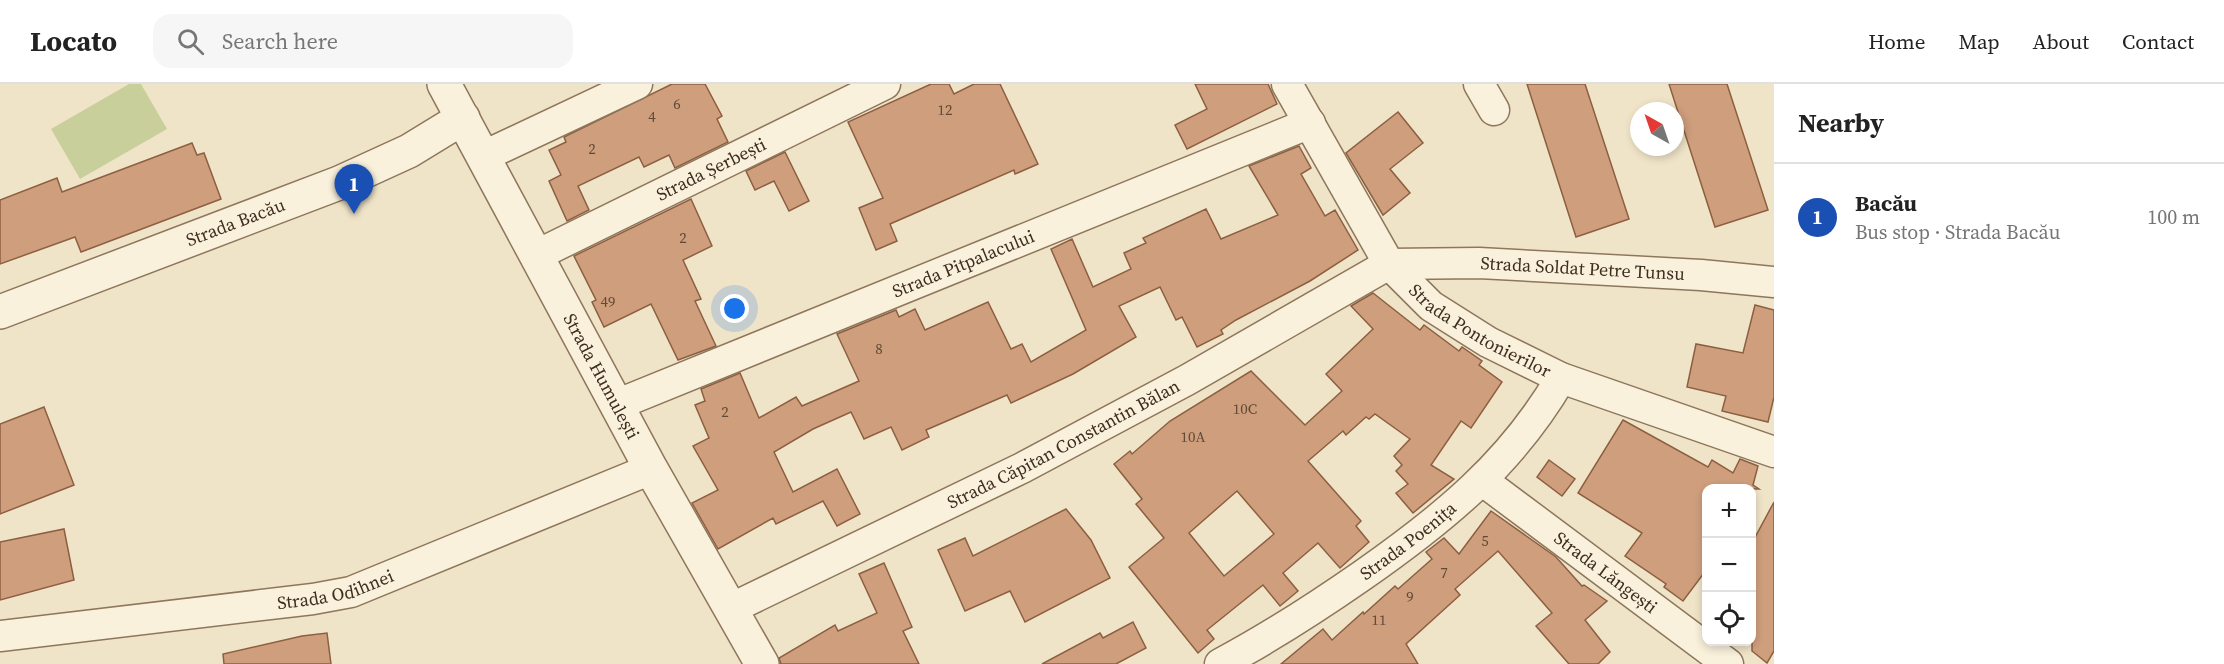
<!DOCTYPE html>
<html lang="en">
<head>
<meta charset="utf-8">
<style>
	body { margin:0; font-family:"Source Serif 4",serif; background:#f6f6f6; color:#222 }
	.controls { position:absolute; right:18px; bottom:18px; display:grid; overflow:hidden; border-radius:12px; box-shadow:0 3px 9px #0003 }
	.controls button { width:54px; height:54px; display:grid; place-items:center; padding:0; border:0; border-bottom:2px solid #e0e0e0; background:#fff; color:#222; font:30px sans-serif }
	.compass { position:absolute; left:1630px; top:18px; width:54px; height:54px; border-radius:50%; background:#fff; box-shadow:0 3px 9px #0003; rotate:320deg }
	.you { position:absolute; left:735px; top:225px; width:21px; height:21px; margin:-15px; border:4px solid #fff; border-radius:50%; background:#1a73e8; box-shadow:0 0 0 9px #1a73e833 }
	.badge { display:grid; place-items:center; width:39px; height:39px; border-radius:50%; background:#9e2a2b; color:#fff; font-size:20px; font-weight:700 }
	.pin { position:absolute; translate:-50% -50px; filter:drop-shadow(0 2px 3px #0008) }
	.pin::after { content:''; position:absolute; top:32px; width:21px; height:18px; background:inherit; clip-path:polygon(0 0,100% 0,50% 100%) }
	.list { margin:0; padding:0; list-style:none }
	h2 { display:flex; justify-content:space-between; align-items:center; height:78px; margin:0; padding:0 24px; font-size:26px }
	h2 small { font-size:20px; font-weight:400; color:#767676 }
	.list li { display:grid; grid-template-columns:39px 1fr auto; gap:18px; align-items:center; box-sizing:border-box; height:108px; padding:0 24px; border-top:2px solid #e0e0e0 }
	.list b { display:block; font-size:22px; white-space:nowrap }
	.list p { margin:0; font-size:20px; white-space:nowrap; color:#767676 }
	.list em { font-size:20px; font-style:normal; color:#767676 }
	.icon { flex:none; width:33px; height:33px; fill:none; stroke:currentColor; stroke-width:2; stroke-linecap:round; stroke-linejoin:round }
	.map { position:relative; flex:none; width:1774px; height:580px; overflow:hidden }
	header { display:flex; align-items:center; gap:36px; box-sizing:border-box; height:84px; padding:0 30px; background:#fff; border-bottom:2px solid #e0e0e0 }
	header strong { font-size:28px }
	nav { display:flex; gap:33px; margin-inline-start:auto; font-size:21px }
	.search { width:420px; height:54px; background:#f6f6f6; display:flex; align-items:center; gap:15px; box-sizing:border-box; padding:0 21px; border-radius:18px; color:#767676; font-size:22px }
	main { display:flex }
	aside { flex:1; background:#fff }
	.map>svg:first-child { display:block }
</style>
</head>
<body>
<header>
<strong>Locato</strong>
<div class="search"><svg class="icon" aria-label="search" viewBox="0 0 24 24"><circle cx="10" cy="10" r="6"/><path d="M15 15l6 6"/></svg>Search here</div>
<nav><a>Home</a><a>Map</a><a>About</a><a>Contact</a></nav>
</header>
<main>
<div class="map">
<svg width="1774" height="580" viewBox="0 0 1774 580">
	<rect width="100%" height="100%" fill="#f0e4c8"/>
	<polygon fill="#c9cf9b" points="129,0 141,0 167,45 80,95 51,45"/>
	<g fill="#cf9f7d" stroke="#8d5f41" stroke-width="1.5" fill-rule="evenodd">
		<polygon points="672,0 705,0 722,32 717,35 728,58 675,84 669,71 644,83 639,73 578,102 589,126 567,137 549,97 561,91 549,66 566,58 564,53"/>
		<polygon points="931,0 949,0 954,10 974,0 1000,0 1038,80 1015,90 1014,86 890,140 897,157 876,166 859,124 883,114 848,38"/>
		<polygon points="1195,0 1268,0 1277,20 1187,65 1175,41 1207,25"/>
		<polygon points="1527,0 1585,0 1629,135 1576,153"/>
		<polygon points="1669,0 1727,0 1768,126 1715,143"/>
		<polygon points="1398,28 1423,59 1390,85 1410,109 1383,131 1346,69"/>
		<polygon points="192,59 197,71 204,69 221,115 81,168 75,153 0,180 0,116 57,94 62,108"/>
		<polygon points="1299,62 1311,84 1301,90 1325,132 1335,126 1358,166 1310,197 1236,236 1221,246 1223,250 1197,263 1182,233 1176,236 1160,203 1119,222 1136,253 1073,290 1011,319 1007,311 926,346 929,353 902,366 891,343 864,355 851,328 813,345 774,368 793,408 837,385 860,430 837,442 823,417 776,440 773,434 718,465 692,419 718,406 693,362 709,354 695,321 705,317 701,305 740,289 759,334 796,313 802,322 859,297 837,250 896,226 899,233 915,225 925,246 988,218 1011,265 1022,260 1031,278 1086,246 1051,165 1072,155 1093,203 1131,185 1124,169 1146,159 1143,154 1206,125 1221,155 1278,131 1249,82"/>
		<polygon points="785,68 809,117 789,127 774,97 755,106 746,87"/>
		<polygon points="691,115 712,162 683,176 701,215 695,217 716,262 678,276 651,220 604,243 592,218 596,216 574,172"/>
		<path d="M1373,209L1420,246L1424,241L1459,267L1462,263L1482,277L1479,281L1502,298L1471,344L1461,337L1431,381L1454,395L1413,429L1396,409L1408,400L1396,387L1402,381L1394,372L1410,355L1375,330L1369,335L1366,333L1346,351L1343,347L1308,377L1361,437L1356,442L1369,458L1340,484L1318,459L1283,489L1298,507L1280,522L1263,501L1207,546L1214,555L1198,569L1129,483L1164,454L1136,420L1142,415L1114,380L1130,367L1132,370L1170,337L1251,287L1305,341L1342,307L1326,290L1373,245L1351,222ZM1237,407L1274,450L1224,492L1189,449Z"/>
		<polygon points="1755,221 1774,226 1774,313 1768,338 1722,327 1726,312 1687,303 1696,260 1743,269"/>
		<polygon points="44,323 74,401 0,430 0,340"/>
		<polygon points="1623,336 1708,383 1712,376 1733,389 1740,375 1758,382 1753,401 1759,405 1707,405 1707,485 1683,517 1664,503 1666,500 1625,472 1642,449 1578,409"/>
		<polygon points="1549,376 1575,395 1562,412 1537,393"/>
		<polygon points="1774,418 1774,567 1767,579 1752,567 1752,459"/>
		<polygon points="1066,425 1091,456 1110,494 1025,538 1010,507 965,527 938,466 965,454 973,472"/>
		<polygon points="1491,427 1556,473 1582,502 1584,501 1607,517 1585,536 1610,568 1598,580 1569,580 1536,542 1552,529 1498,467 1455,505 1460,511 1406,560 1418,580 1281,580 1323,545 1332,556 1363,528 1364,530 1395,502 1398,505 1432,475 1426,468 1444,454 1459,470"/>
		<polygon points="64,445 74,496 0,516 0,458"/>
		<polygon points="884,479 912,543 903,547 919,580 781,580 779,574 835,541 838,547 877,529 859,490"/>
		<polygon points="1133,538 1146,564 1116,580 1042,580 1100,549 1103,554"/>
		<polygon points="327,549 331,580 224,580 223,570 302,552"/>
	</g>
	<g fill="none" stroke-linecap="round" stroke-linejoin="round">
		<g stroke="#8d765c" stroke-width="33">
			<g id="minor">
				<path id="s1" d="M1287,0L1389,180L1431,222L1488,258L1561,294L1774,368"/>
				<polyline points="1479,0 1494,26"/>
				<polyline points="484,72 637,0"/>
				<path id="s2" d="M537,171L885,0"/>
				<path id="s3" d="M616,321L1310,39"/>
				<path id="s4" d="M1483,397L1728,580"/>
				<path id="s5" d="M730,525L1022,384L1187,296L1389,180L1479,179L1701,191L1774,198"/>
				<path id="s6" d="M0,552L313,515L351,508L651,385"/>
				<path id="s7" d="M1220,580C1269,554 1317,523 1363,491C1443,435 1511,380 1561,294"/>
			</g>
		</g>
		<g stroke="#8d765c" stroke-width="36">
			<g id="tertiary">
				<path id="s8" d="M444,0L651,385L762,580"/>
				<path id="s9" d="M0,228L339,99L409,67L463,34"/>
			</g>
		</g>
		<use href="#minor" stroke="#faf1dc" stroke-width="30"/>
		<use href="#tertiary" stroke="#faf1dc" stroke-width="33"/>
	</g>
	<g text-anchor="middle" stroke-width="4.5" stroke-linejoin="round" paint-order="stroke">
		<g font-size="15" fill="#624a37">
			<text x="677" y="25">6</text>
			<text x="945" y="31">12</text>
			<text x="652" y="38">4</text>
			<text x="592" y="70">2</text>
			<text x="683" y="159">2</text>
			<text x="608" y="223">49</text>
			<text x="879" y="270">8</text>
			<text x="1245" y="330">10C</text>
			<text x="725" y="333">2</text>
			<text x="1193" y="358">10A</text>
			<text x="1485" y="462">5</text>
			<text x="1444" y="494">7</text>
			<text x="1410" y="518">9</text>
			<text x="1379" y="541">11</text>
		</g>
		<g font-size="18" fill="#3d2e20" stroke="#f7eed8">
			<text dy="6" stroke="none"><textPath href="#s2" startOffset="194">Strada Șerbești</textPath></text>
			<text dy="6" stroke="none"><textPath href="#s9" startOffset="252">Strada Bacău</textPath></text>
			<text dy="6" stroke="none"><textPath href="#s3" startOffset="375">Strada Pitpalacului</textPath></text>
			<text dy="6" stroke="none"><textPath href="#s5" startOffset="938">Strada Soldat Petre Tunsu</textPath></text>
			<text dy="6" stroke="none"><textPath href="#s1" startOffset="321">Strada Pontonierilor</textPath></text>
			<text dy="6" stroke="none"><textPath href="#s8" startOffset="332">Strada Humulești</textPath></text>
			<text dy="6" stroke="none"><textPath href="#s5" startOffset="372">Strada Căpitan Constantin Bălan</textPath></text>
			<text dy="6" stroke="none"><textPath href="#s7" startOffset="225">Strada Poenița</textPath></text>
			<text dy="6" stroke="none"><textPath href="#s4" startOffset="153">Strada Lăngești</textPath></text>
			<text dy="6" stroke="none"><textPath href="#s6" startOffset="339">Strada Odihnei</textPath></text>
		</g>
	</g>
</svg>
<div class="controls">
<button>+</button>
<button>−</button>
<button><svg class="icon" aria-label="locate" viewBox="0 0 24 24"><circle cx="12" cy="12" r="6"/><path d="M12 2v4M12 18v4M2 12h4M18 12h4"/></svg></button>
</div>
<svg class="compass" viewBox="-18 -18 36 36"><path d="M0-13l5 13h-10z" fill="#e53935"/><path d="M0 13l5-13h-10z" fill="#767676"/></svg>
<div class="you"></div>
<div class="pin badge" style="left:354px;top:130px;background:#1a4fb4">1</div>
</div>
<aside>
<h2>Nearby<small></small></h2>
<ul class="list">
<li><span class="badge" style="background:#1a4fb4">1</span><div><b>Bacău</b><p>Bus stop · Strada Bacău</p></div><em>100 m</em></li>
</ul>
</aside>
</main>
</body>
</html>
